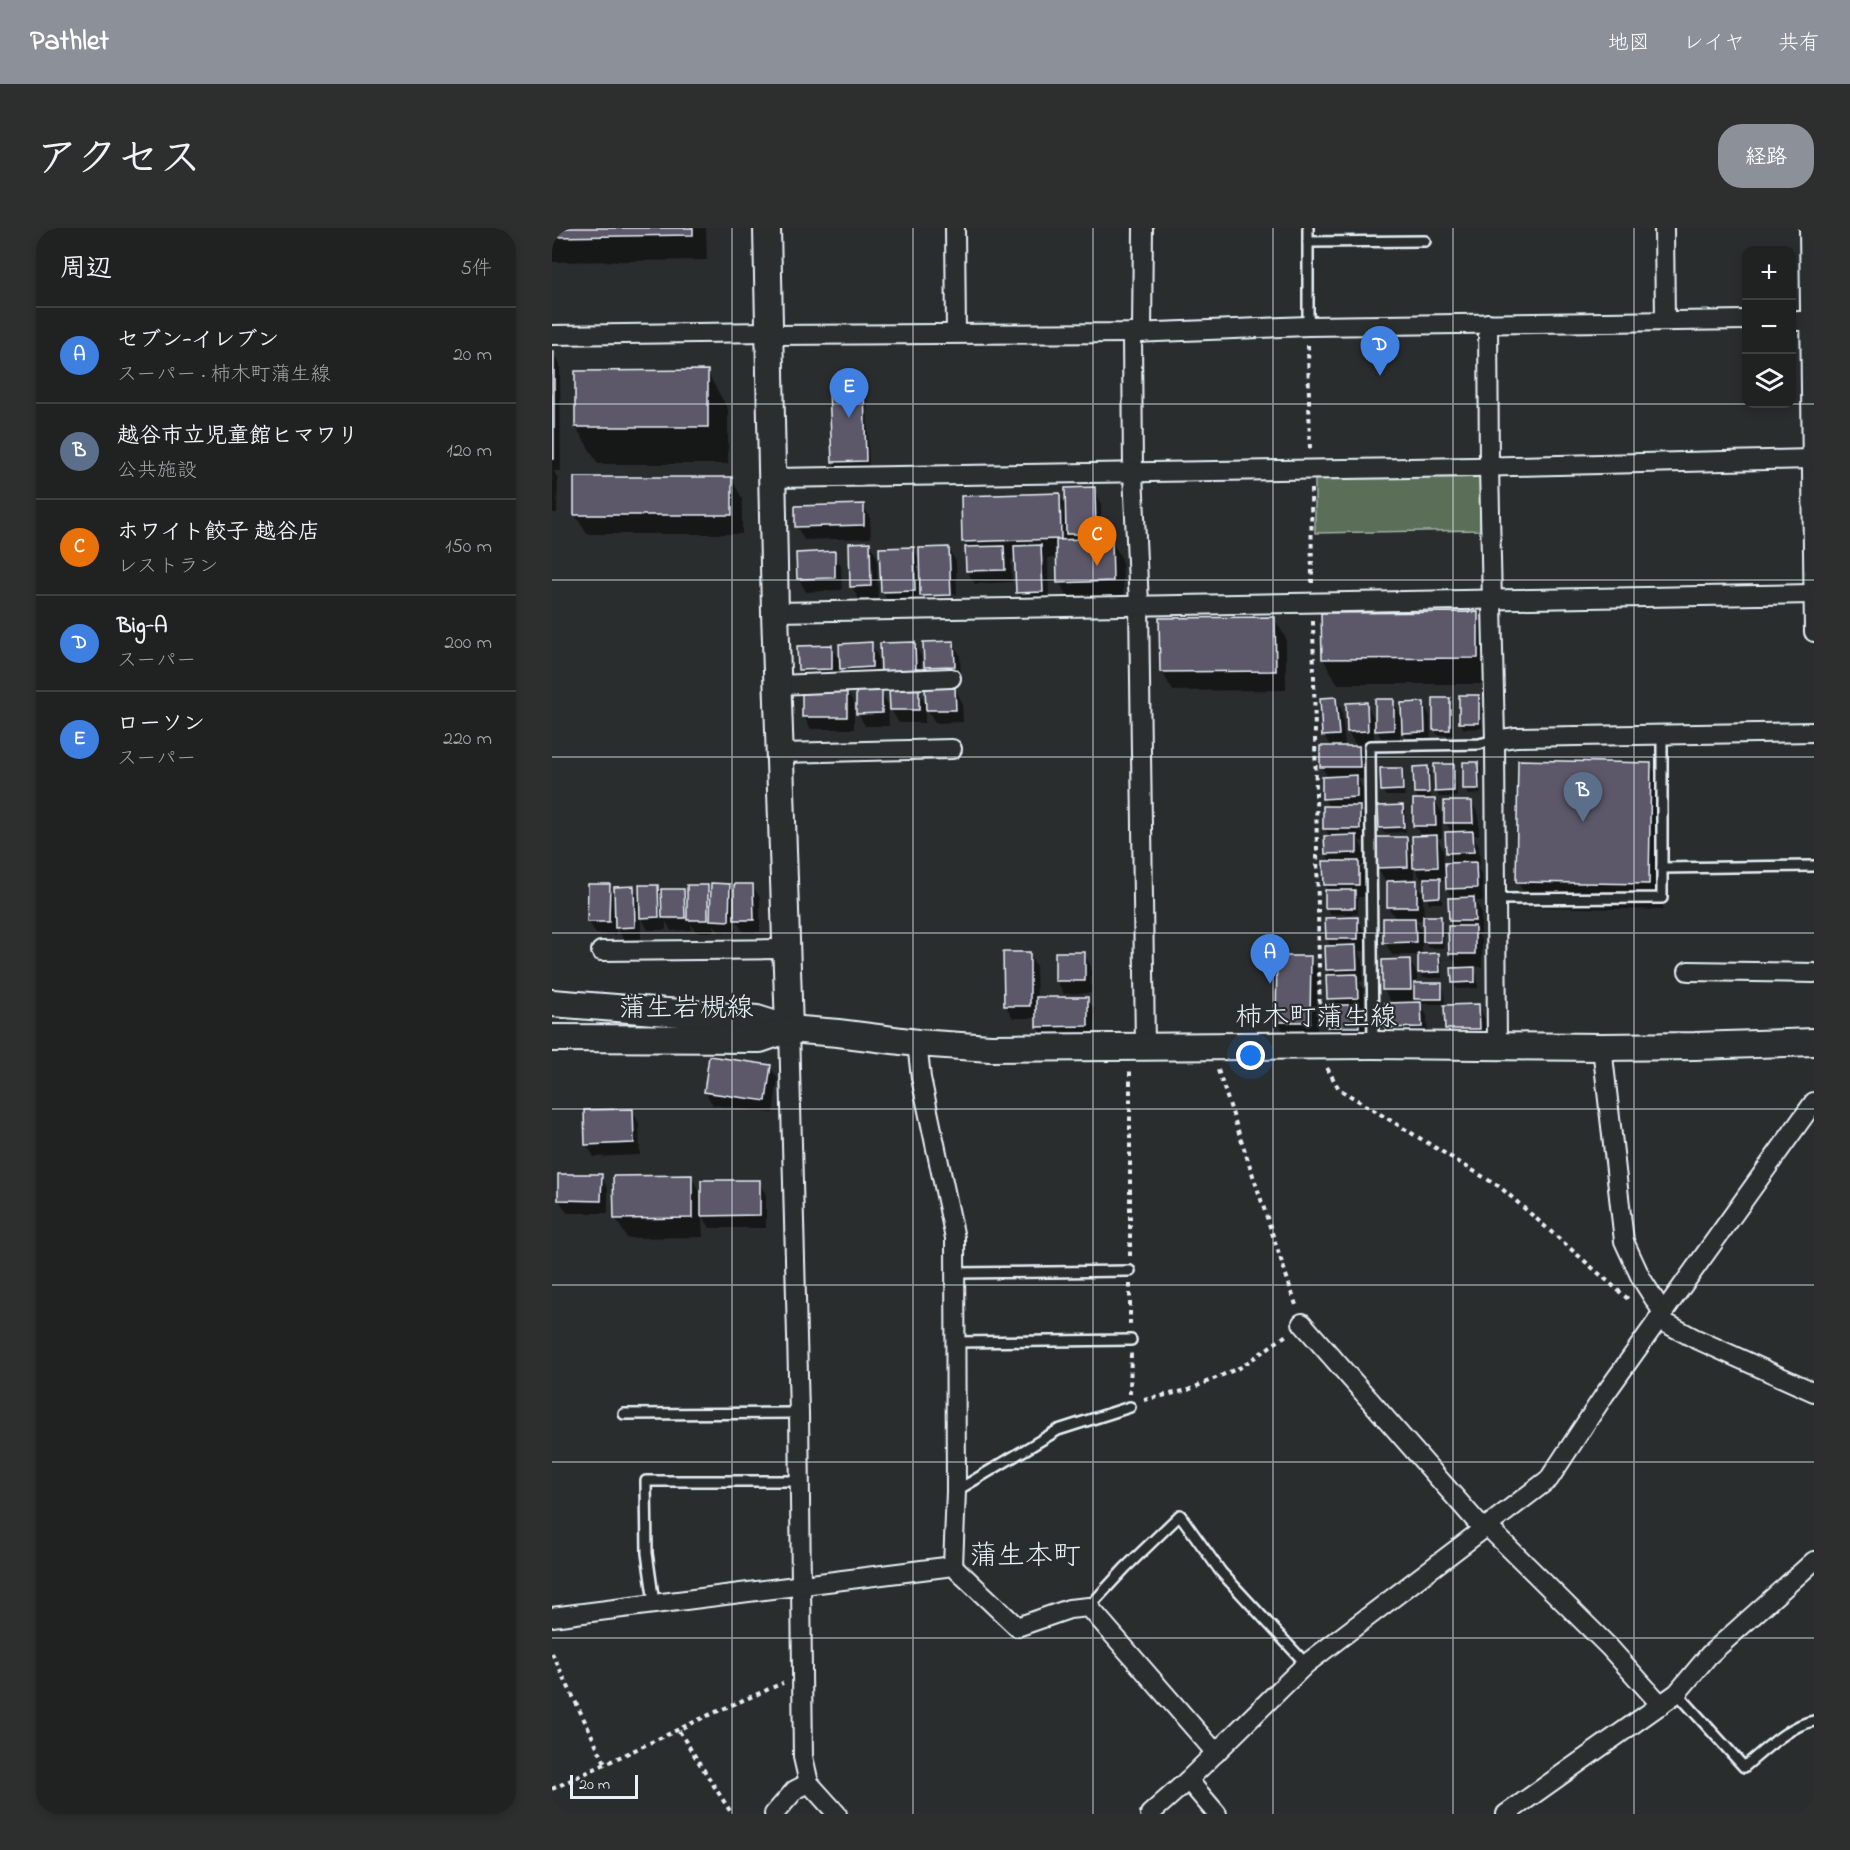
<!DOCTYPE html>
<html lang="ja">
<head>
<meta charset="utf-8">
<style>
	body { margin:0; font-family:"Indie Flower","Klee One",sans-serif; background:#2d2f2f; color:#f1f3f6 }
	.controls { position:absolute; right:18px; top:18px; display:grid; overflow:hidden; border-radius:12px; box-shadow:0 3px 9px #0003 }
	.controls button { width:54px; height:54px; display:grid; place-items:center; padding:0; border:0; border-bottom:2px solid #3d3f40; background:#202222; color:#f1f3f6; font:30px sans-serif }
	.scale { position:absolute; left:18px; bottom:15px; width:68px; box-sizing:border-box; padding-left:6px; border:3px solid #e8f1f8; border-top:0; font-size:16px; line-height:21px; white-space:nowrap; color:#e8f1f8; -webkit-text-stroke:4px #2a2d2e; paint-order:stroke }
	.you { position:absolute; left:699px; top:828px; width:21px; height:21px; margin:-15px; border:4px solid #fff; border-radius:50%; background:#1a73e8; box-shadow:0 0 0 9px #1a73e833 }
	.badge { display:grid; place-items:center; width:39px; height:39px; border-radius:50%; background:#8c9099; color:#fff; font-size:20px; font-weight:700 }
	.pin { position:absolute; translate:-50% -50px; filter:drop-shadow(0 2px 3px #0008) }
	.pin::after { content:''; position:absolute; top:32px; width:21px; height:18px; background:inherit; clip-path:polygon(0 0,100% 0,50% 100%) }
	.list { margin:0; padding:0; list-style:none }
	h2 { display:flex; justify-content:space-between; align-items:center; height:78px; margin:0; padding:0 24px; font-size:26px }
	h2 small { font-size:20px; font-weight:400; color:#a2a4a5 }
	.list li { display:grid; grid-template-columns:39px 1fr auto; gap:18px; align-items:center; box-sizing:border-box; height:96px; padding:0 24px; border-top:2px solid #3d3f40 }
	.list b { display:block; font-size:22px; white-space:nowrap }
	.list p { margin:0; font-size:20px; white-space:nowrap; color:#a2a4a5 }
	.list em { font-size:20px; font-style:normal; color:#a2a4a5 }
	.icon { flex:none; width:33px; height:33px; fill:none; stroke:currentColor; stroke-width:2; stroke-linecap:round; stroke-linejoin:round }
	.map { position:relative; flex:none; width:1262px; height:1586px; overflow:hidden; border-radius:24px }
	header { display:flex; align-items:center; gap:36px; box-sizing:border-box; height:84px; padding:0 30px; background:#8c9099; color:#fff }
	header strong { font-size:28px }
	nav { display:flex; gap:33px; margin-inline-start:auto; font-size:21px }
	.intro { display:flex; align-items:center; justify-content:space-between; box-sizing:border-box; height:144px; padding:0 36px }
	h1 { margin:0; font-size:42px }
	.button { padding:15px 27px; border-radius:24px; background:#8c9099; color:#fff; font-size:21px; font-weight:700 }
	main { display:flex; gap:36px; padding:0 36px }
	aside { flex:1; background:#202222; border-radius:24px; box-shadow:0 3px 9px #0003 }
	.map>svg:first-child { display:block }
</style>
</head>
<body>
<header>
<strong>Pathlet</strong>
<nav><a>地図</a><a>レイヤ</a><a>共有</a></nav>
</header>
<div class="intro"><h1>アクセス</h1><a class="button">経路</a></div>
<main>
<aside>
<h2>周辺<small>5件</small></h2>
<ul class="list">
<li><span class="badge" style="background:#3f7fe0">A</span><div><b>セブン-イレブン</b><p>スーパー · 柿木町蒲生線</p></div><em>20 m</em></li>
<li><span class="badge" style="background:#5c6f8a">B</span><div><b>越谷市立児童館ヒマワリ</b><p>公共施設</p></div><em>120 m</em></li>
<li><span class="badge" style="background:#e8710a">C</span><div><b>ホワイト餃子 越谷店</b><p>レストラン</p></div><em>150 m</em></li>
<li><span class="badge" style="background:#3f7fe0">D</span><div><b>Big-A</b><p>スーパー</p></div><em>200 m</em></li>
<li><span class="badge" style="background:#3f7fe0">E</span><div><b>ローソン</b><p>スーパー</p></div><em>220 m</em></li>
</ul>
</aside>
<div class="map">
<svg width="1262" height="1586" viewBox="0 0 1262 1586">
	<rect width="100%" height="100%" fill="#2a2d2e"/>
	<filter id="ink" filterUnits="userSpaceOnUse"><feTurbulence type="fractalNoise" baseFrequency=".0167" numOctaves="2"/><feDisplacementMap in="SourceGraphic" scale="12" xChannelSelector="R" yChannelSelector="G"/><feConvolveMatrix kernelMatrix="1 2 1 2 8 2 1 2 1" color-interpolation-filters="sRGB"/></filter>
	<g filter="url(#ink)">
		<polygon fill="#5a6e59" stroke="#a1b0a8" stroke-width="1.5" points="921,244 928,250 928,302 763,305 763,248"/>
		<g fill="#0007" fill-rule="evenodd">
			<polygon points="0,0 154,0 155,32 0,34"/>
			<polygon points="0,124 8,137 9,243 2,243 6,251 5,285 0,285"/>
			<polygon points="155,144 176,181 176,236 46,236 24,199"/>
			<polygon points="311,162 315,168 317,239 284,240 281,234"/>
			<polygon points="179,250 190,270 190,306 35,306 23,287"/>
			<polygon points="542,261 549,274 550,312 559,312 570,331 572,372 518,374 507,354 506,330 496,330 497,377 473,377 465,365 464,331 459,332 460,354 423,356 415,343 416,321 412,313 507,266 515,280"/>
			<polygon points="311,277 318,290 319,310 252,312 245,299 244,280"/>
			<polygon points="317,316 325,328 326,371 307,371 299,358"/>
			<polygon points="361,320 368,333 396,320 404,333 405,366 374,366 374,369 405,369 405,380 377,380 370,368 370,375 337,376 330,363"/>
			<polygon points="282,325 289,338 290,362 254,364 247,351"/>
			<polygon points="925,386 940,412 940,456 786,456 771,431"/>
			<polygon points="722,390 734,410 734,462 621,463 610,444"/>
			<polygon points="362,415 369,428 370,456 338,457"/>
			<polygon points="401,415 408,427 409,451 381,452 373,439"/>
			<polygon points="319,416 326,429 327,452 297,453 290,440"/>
			<polygon points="279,418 286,431 287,453 255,454 247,441"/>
			<polygon points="403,461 410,474 411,494 383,495 373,477 373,495 347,495 336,477 337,498 313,498 306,485 329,464 339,482 366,463 376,480"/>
			<polygon points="294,462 302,475 302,501 259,501 252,489"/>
			<polygon points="926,469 929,475 930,500 912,501 908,495"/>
			<polygon points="783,470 790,483 793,519 805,519 796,504 814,476 824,493 841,473 851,490 871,475 878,488 879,516 858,517 848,500 849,515 832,515 822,498 822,516 805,516 814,532 814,551 806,551 811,562 812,582 808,582 814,592 814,613 807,613 811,621 812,637 808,637 813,647 814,669 806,669 806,686 778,686 775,680 774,664 777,664 773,656 779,635 774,625 778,609 773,601 777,580 772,570 776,550 770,539 779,519 772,508 769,471"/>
			<polygon points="897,472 900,478 901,507 886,507 882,501"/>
			<polygon points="925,535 929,541 929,566 916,567 913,561"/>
			<polygon points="1098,536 1113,562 1111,682 980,679 965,653"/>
			<polygon points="901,537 904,543 905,569 887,569 884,563"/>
			<path d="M875,540L879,546V572H882L890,585V610H885L891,622L892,637L902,636L895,625L900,605L894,595L920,575L927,587V607H921L927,617L928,637H924L930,648L931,673H923L929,683V705H925L930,712V739H921L925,747L926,760L905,761L901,755L907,741L898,726V700H902L898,693V671H901L895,661V652H887L890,657V675H877L874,669L873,652H870L862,639V654L871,666L872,690H888L891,696L892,720H876L870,709V727H886L890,732V750H871L867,744V727H840L833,714L844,691L836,679V652H833L825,639L854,610L862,623L870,609L863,598L867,572L863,565ZM863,692H873V709Z"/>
			<polygon points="849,541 852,547 853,568 834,568 830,562"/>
			<polygon points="850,578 854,584 854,604 832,605 828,599"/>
			<path d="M178,657L184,668L200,657L208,670V704H191L184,692V705L167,704L162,696V704H144L139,696V702L119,703L114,693V702H96L89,689V712H72L64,698V707L44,706L37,694L57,658L64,669L81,660L89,673L106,658L108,663L131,662L137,672L155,659L160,668ZM140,688V691L116,692V689Z"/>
			<polygon points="805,691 813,704 813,723 806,723 811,732 811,753 807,754 812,761 812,782 807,783 813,791 813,812 784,812 777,799 781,779 776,770 779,749 775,741 780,720 775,711"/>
			<polygon points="477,726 484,738 485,771 535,770 543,783 543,811 493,811 486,798 486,790 461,790 453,777"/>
			<polygon points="532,726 539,738 539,765 512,766 505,753"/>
			<polygon points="758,730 766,743 765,807 733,806 726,793"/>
			<polygon points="857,733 865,745 865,756 889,756 892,762 893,776 869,776 875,788 876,811 842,812 835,800 840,776 832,762"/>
			<polygon points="926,778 933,791 934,813 902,814 894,801 894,779"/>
			<polygon points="218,839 226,851 221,885 161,877 153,864"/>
			<polygon points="80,882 87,895 88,927 42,929 34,916"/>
			<polygon points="8,947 49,948 56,961 56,985 15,985 7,972"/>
			<polygon points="139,948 150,968 207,954 214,967 214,1000 158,1000 150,987 151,1009 75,1010 64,991"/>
		</g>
		<g fill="#5b596b" stroke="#e8f1f8" stroke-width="1.5">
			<polygon points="0,0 141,0 141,7 0,9"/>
			<rect x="0" y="123" width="2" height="108"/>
			<polygon points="156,142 156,199 23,199 23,143"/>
			<polygon points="312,160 314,233 280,234 277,161"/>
			<rect x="22" y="249" width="158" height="38"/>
			<polygon points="543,259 544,306 514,306 513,260"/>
			<polygon points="508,265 509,311 410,314 409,268"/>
			<polygon points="312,276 312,297 243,299 243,278"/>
			<polygon points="560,310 561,353 505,355 504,312"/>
			<polygon points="318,314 319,358 298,359 297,315"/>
			<polygon points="489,317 491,364 464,365 462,318"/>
			<polygon points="452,318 453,342 414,343 413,319"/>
			<polygon points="362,319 363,363 329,364 327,320"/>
			<polygon points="397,319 399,367 368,368 367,320"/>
			<polygon points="283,323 283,350 245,351 244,325"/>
			<polygon points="926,384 926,430 770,431 769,385"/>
			<polygon points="723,389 724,443 608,444 607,390"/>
			<polygon points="402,413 403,438 372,439 371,414"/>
			<polygon points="320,414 320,439 288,441 287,416"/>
			<polygon points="363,414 364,444 329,445 328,415"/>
			<polygon points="280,417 280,441 246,442 245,418"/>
			<polygon points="295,460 295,489 250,489 250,461"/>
			<polygon points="373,460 403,460 404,482 374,482"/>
			<polygon points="337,461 367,461 367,482 338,482"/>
			<polygon points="330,462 330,485 304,486 304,463"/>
			<rect x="907" y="467" width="20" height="28"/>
			<polygon points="784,469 787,507 770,508 768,470"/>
			<rect x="881" y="470" width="17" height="32"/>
			<polygon points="823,471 842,471 842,502 823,503"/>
			<polygon points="815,474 816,503 795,504 794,475"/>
			<polygon points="872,474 873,504 850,505 849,475"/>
			<polygon points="768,518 807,518 808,539 768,539"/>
			<polygon points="966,532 1099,535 1097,656 964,654"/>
			<polygon points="911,534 926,534 927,561 911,561"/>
			<polygon points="882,536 902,536 902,563 883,564"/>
			<polygon points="876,538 877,565 862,565 861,539"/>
			<polygon points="828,540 850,540 851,562 829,563"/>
			<polygon points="805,547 805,569 770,571 770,549"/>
			<polygon points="861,571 883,571 884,598 861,598"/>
			<polygon points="892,573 920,573 921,595 892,595"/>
			<polygon points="851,577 852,599 827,600 826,578"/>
			<rect x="771" y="578" width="37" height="23"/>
			<polygon points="921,603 922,624 894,625 893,604"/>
			<polygon points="805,607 805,625 773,626 772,608"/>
			<polygon points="885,607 886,639 861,640 860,608"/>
			<polygon points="824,609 855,609 856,639 824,640"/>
			<polygon points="771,633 807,633 807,657 772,657"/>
			<polygon points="924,634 925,660 894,661 893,635"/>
			<polygon points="872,650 888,650 888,669 872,670"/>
			<polygon points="865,652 865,679 835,679 835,653"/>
			<polygon points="159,655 178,656 177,693 158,692"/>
			<polygon points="36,656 58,656 57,694 35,694"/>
			<polygon points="182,656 201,656 202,692 182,692"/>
			<polygon points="87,657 106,657 107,689 88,690"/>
			<rect x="135" y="657" width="21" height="35"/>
			<polygon points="82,658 83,699 63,700 62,659"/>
			<polygon points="109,661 132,661 133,690 110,690"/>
			<rect x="773" y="662" width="30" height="18"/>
			<polygon points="922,669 923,693 897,693 896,670"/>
			<rect x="871" y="688" width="18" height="26"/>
			<polygon points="806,689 806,711 774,711 773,690"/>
			<polygon points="831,690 863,690 864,714 831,715"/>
			<polygon points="896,698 923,698 923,726 897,726"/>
			<polygon points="804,717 805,741 774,742 773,718"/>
			<polygon points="451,724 478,724 478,778 452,778"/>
			<rect x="503" y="724" width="30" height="29"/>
			<polygon points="887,725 888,744 866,745 866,726"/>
			<polygon points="725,728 759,728 758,794 724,794"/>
			<polygon points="858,731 859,762 830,762 830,732"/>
			<polygon points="923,739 923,754 900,755 899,740"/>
			<polygon points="805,746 806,770 775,771 774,747"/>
			<rect x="862" y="755" width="28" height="16"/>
			<polygon points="484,769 536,769 536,798 484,799"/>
			<polygon points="869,774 870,799 833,800 833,775"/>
			<polygon points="927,776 928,801 893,801 892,777"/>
			<polygon points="775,777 806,777 807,799 775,799"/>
			<polygon points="157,828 219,837 214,873 152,864"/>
			<polygon points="81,881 82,915 33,917 32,882"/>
			<polygon points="6,946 50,946 49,973 6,972"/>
			<polygon points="140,947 140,990 62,991 61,948"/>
			<polygon points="149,952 208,952 208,987 149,988"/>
		</g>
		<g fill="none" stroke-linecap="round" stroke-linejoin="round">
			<g stroke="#e8f1f8" stroke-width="14">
				<g id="lane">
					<polyline points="756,0 756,98"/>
					<polyline points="756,14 873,13"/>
					<polyline points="1110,507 1110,640 1262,638"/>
					<polyline points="944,671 1110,670 1110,640"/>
					<polyline points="821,816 818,518 927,516 943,512"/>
					<polyline points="404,1045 578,1043"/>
					<polyline points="403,1114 579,1112"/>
					<polyline points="72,1186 247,1185"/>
					<polyline points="404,1263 506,1202 578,1179"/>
					<polyline points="102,1375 95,1325 94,1253 247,1253"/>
					<polyline points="537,1379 573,1340 628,1287 669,1344 754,1436"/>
					<path d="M1125,1465L1192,1539C1210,1524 1239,1496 1262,1493"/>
				</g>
			</g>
			<g stroke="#e8f1f8" stroke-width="22">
				<g id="street">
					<polyline points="403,0 404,105"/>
					<polyline points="1112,0 1113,92"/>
					<polyline points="1257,0 1262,404"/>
					<polyline points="1240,93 1262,93"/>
					<polyline points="936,95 937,239 943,512 945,820"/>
					<polyline points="580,105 581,245 587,377 593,818"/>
					<polyline points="590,105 591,0"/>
					<polyline points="0,107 217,104"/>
					<polyline points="217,107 580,105 756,98 1194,92"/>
					<polyline points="221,250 922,239 1260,231"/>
					<polyline points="223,384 1261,366"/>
					<polyline points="226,457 399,450"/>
					<polyline points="943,512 964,509 1262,504"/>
					<polyline points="228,525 400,521"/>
					<polyline points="49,723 234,721"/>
					<polyline points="1136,743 1262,745"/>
					<polyline points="237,801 247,1185 251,1529 257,1555 285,1586"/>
					<polyline points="365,815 369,850 403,1010 404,1263 401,1338 465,1399 517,1381 537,1379 664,1525"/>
					<polyline points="1050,819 1072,1013 1089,1050 1111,1085"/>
					<polyline points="1106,1091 1142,1110 1262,1164"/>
					<polyline points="750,1095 931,1301"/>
					<polyline points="935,1298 1057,1419 1109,1477"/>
					<polyline points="0,1389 401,1338"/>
					<polyline points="636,1552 665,1586"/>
					<polyline points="222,1586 243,1562 257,1555"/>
					<polyline points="598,1586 636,1552 754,1436 997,1251 1053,1166 1262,874"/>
					<polyline points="954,1586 1125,1465 1157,1427 1262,1333"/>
				</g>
			</g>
			<g stroke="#e8f1f8" stroke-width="30">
				<g id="secondary">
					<polyline points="215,0 223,384 237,801"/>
					<polyline points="0,775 205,791 237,801"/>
					<polyline points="0,810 208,811 237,801 286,805 365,815 438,820 821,817 1050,819 1143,818 1262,814"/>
				</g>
			</g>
			<g stroke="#e8f1f8" stroke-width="4" stroke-dasharray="4.5 4.5" stroke-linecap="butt">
				<polyline points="756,117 758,223"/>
				<polyline points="759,261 760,355"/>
				<polyline points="761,393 768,796"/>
				<polyline points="775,840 787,861 948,959 1076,1071"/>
				<polyline points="666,842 744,1077"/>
				<polyline points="578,1028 578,840"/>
				<polyline points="578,1056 578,1097"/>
				<polyline points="578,1166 579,1125"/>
				<polyline points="592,1172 636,1162 689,1139 736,1106"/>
				<polyline points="0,1425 54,1537"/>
				<polyline points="127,1503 180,1586"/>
				<polyline points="0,1561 159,1486 231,1455"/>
			</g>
			<use href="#lane" stroke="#2a2d2e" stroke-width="9"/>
			<use href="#street" stroke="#2a2d2e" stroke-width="18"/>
			<use href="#secondary" stroke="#2a2d2e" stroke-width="26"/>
		</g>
	</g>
	<path fill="none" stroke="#e8f1f8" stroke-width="1.5" stroke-opacity="0.55" d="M180,0V1586M361,0V1586M541,0V1586M721,0V1586M901,0V1586M1082,0V1586M0,176H1262M0,352H1262M0,529H1262M0,705H1262M0,881H1262M0,1057H1262M0,1234H1262M0,1410H1262"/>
	<g text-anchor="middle" stroke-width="4.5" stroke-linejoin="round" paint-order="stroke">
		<g font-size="27" fill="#e8f1f8" stroke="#2a2d2e">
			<text x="134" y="788">蒲生岩槻線</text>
			<text x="764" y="797">柿木町蒲生線</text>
		</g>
		<g font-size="28" fill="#e8f1f8" stroke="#2a2d2e">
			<text x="473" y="1336">蒲生本町</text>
		</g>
	</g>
</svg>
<div class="controls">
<button>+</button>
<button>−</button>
<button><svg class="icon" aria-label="layers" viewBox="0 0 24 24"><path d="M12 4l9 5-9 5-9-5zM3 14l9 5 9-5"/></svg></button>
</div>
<div class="scale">20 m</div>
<div class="you"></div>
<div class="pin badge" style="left:718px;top:756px;background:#3f7fe0">A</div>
<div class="pin badge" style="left:1031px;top:594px;background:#5c6f8a">B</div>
<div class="pin badge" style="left:545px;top:338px;background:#e8710a">C</div>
<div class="pin badge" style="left:828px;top:148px;background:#3f7fe0">D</div>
<div class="pin badge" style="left:297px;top:190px;background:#3f7fe0">E</div>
</div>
</main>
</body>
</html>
